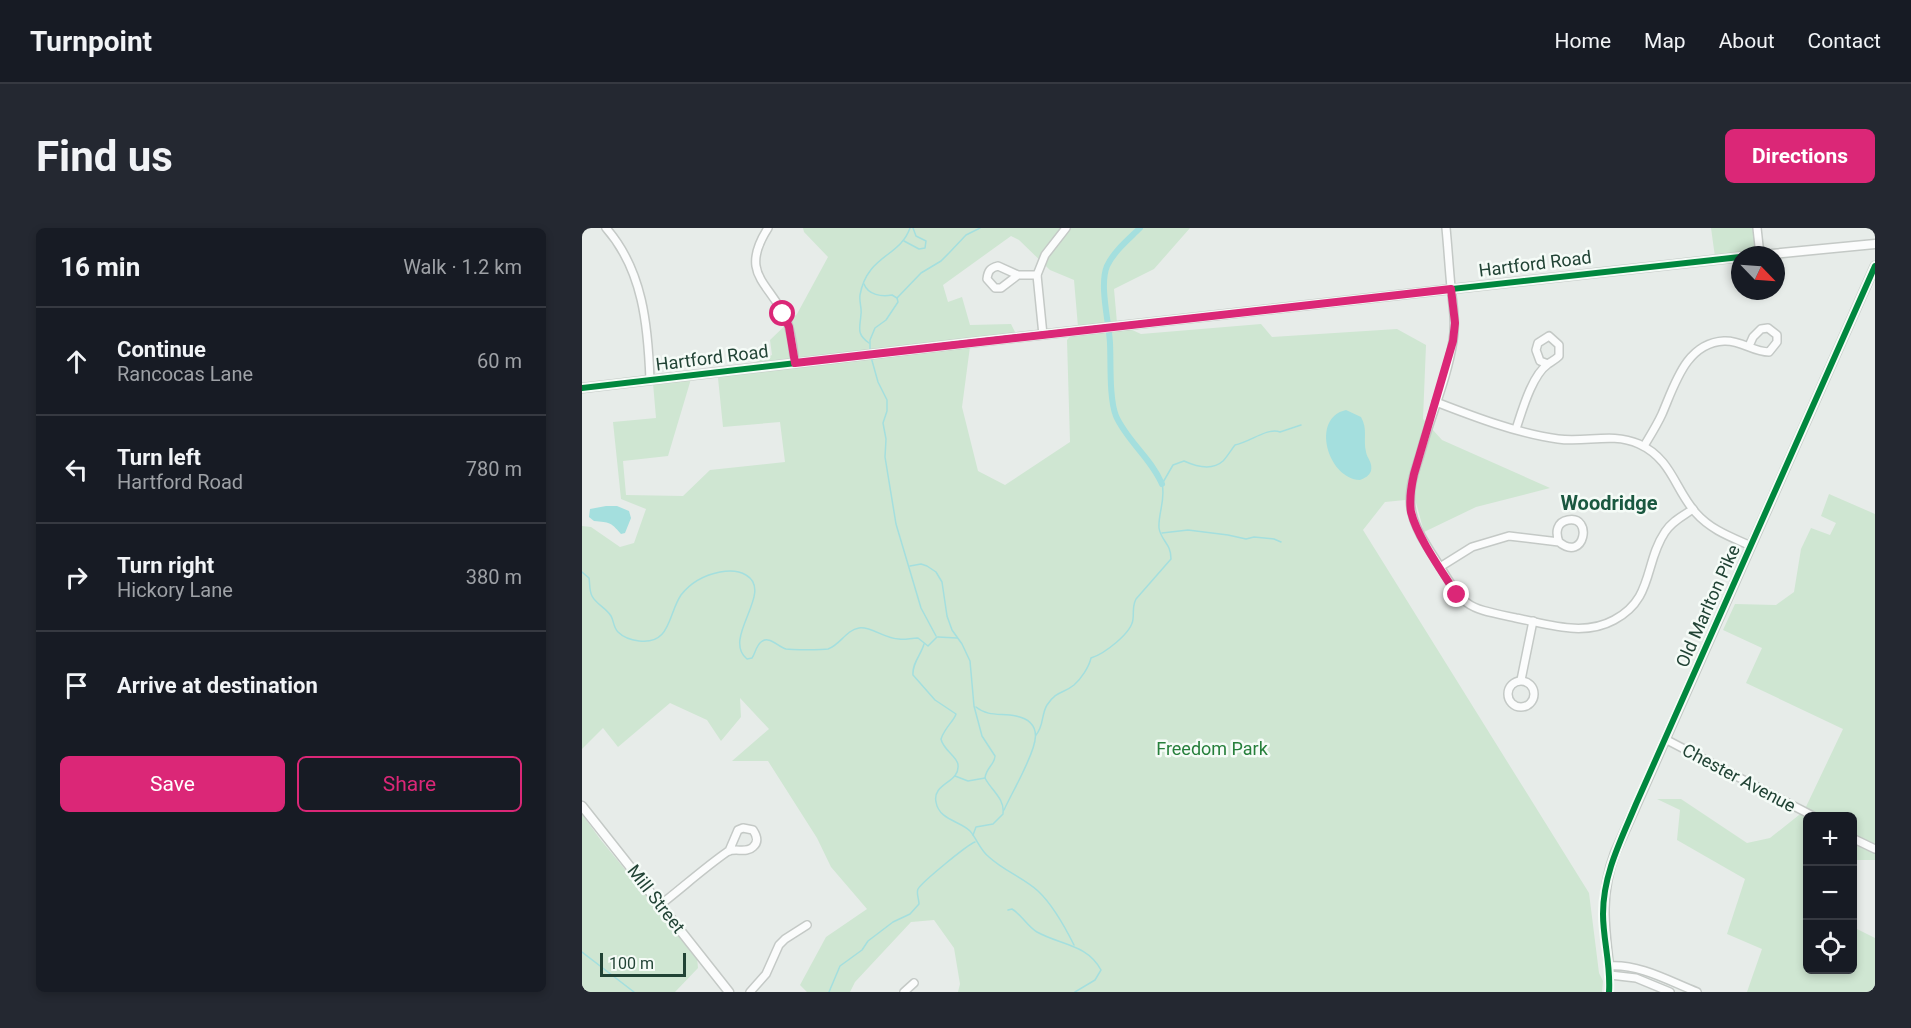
<!DOCTYPE html>
<html lang="en">
<head>
<meta charset="utf-8">
<style>
	body { margin:0; font-family:Roboto,sans-serif; background:#242831; color:#f1f3f6 }
	.controls { position:absolute; right:18px; bottom:18px; display:grid; overflow:hidden; border-radius:9px; box-shadow:0 3px 9px #0003 }
	.controls button { width:54px; height:54px; display:grid; place-items:center; padding:0; border:0; border-bottom:2px solid #363941; background:#171b24; color:#f1f3f6; font:30px sans-serif }
	.compass { position:absolute; left:1149px; top:18px; width:54px; height:54px; border-radius:50%; background:#171b24; box-shadow:0 3px 9px #0003; rotate:115deg }
	.scale { position:absolute; left:18px; bottom:15px; width:86px; box-sizing:border-box; padding-left:6px; border:3px solid #214335; border-top:0; font-size:16px; line-height:21px; white-space:nowrap; color:#214335; -webkit-text-stroke:4px #f5fbf7; paint-order:stroke }
	.stop { position:absolute; width:18px; height:18px; margin:-14px; border:4px solid #db2777; border-radius:50%; background:#fff }
	.stop.end { background:#db2777; border-color:#fff; box-shadow:0 2px 6px #0008 }
	.list { margin:0; padding:0; list-style:none }
	h2 { display:flex; justify-content:space-between; align-items:center; height:78px; margin:0; padding:0 24px; font-size:26px }
	h2 small { font-size:20px; font-weight:400; color:#9ea1a6 }
	.list li { display:grid; grid-template-columns:39px 1fr auto; gap:18px; align-items:center; box-sizing:border-box; height:108px; padding:0 24px; border-top:2px solid #363941 }
	.list b { display:block; font-size:22px; white-space:nowrap }
	.list p { margin:0; font-size:20px; white-space:nowrap; color:#9ea1a6 }
	.list em { font-size:20px; font-style:normal; color:#9ea1a6 }
	.actions { display:flex; gap:12px; padding:18px 24px }
	.actions a { flex:1; padding:14px 0; border:2px solid #db2777; border-radius:9px; text-align:center; font-size:21px; color:#db2777 }
	.actions .main { background:#db2777; color:#fff }
	.icon { flex:none; width:33px; height:33px; fill:none; stroke:currentColor; stroke-width:2; stroke-linecap:round; stroke-linejoin:round }
	.map { position:relative; flex:none; width:1293px; height:764px; overflow:hidden; border-radius:9px }
	header { display:flex; align-items:center; gap:36px; box-sizing:border-box; height:84px; padding:0 30px; background:#171b24; border-bottom:2px solid #363941 }
	header strong { font-size:28px }
	nav { display:flex; gap:33px; margin-inline-start:auto; font-size:21px }
	.intro { display:flex; align-items:center; justify-content:space-between; box-sizing:border-box; height:144px; padding:0 36px }
	h1 { margin:0; font-size:42px }
	.button { padding:15px 27px; border-radius:9px; background:#db2777; color:#fff; font-size:21px; font-weight:700 }
	main { display:flex; gap:36px; padding:0 36px }
	aside { flex:1; background:#171b24; border-radius:9px; box-shadow:0 3px 9px #0003 }
	.map>svg:first-child { display:block }
</style>
</head>
<body>
<header>
<strong>Turnpoint</strong>
<nav><a>Home</a><a>Map</a><a>About</a><a>Contact</a></nav>
</header>
<div class="intro"><h1>Find us</h1><a class="button">Directions</a></div>
<main>
<aside>
<h2>16 min<small>Walk · 1.2 km</small></h2>
<ul class="list">
<li><svg class="icon" aria-label="ahead" viewBox="0 0 24 24"><path d="M12 20V5M6 11l6-6 6 6"/></svg><div><b>Continue</b><p>Rancocas Lane</p></div><em>60 m</em></li>
<li><svg class="icon" aria-label="left" viewBox="0 0 24 24"><path d="M17 20v-9H6M10 6l-5 5 5 5"/></svg><div><b>Turn left</b><p>Hartford Road</p></div><em>780 m</em></li>
<li><svg class="icon" aria-label="right" viewBox="0 0 24 24"><path d="M7 20v-9h11M14 6l5 5-5 5"/></svg><div><b>Turn right</b><p>Hickory Lane</p></div><em>380 m</em></li>
<li><svg class="icon" aria-label="arrive" viewBox="0 0 24 24"><path d="M6 21V4h12l-3 4 3 4H6"/></svg><div><b>Arrive at destination</b></div></li>
</ul>
<div class="actions"><a class="main">Save</a><a>Share</a></div>
</aside>
<div class="map">
<svg width="1293" height="764" viewBox="0 0 1293 764">
	<rect width="100%" height="100%" fill="#e7ece9"/>
	<g fill="#cfe6d2" fill-rule="evenodd">
		<path d="M221,0H608L572,41L532,61L535,95L559,106L679,96L690,109L815,101L844,117L841,191L860,212L968,260L894,279L842,304L833,271L803,274L781,302L1007,665L1017,745L1021,753L1020,764H376L378,756L372,720L352,692L329,694L273,754L268,764H225L218,757L244,709L285,681L249,639L235,610L186,533H150L187,501L158,470L159,489L139,513L125,492L88,475L36,519L21,500L0,521V298L9,299L38,319L52,315L64,281L39,271L31,194L74,190L71,155L109,151L86,228L41,233L44,267L101,268L128,242L203,234L198,194L141,199L136,150L190,127L188,112L215,86L246,29L222,4ZM429,8L437,12L468,42L492,52L496,99L485,112L488,214L423,257L396,243L380,179L389,111L434,106L429,96L388,97L380,69L366,74L361,57Z"/>
		<polygon points="1129,0 1174,0 1175,26 1133,29"/>
		<polygon points="1247,266 1293,286 1293,632 1271,632 1270,588 1226,588 1226,742 1270,742 1271,699 1293,710 1293,764 1165,764 1180,721 1145,706 1163,651 1095,612 1098,582 1075,571 1099,571 1165,615 1188,610 1222,583 1261,501 1164,455 1180,420 1141,402 1153,376 1194,377 1212,364 1219,321 1229,300 1248,307 1254,295 1239,288"/>
		<polygon points="0,586 18,611 115,729 116,740 93,764 0,764"/>
	</g>
	<g fill="#a4dfde">
		<path d="M764,182L779,189C786,201 781,211 784,224C785,230 791,235 789,243C787,248 783,250 778,252C746,251 728,190 764,182Z"/>
		<path d="M24,278H35L47,283L49,290L43,305L39,306C28,293 28,295 12,293L7,289L8,281Z"/>
	</g>
	<g fill="none" stroke-linecap="round" stroke-linejoin="round">
		<g stroke="#a4dfde" stroke-width="1.5">
			<polyline points="322,13 337,21 343,20 344,13 334,8 331,0"/>
			<path d="M282,56C286,67 300,69 310,67L315,70"/>
			<path d="M287,115C274,106 278,100 279,86C280,80 277,74 278,67C285,27 318,29 328,0"/>
			<polyline points="288,121 288,112 293,100 304,92 316,74 315,70 339,45 359,33 367,25 384,7 398,0"/>
			<polyline points="289,129 296,154 305,172 305,183 301,195 304,211 303,229 314,296 339,380 354,408"/>
			<polyline points="580,305 606,302 646,307 664,311 672,309 692,311 699,314"/>
			<path d="M328,338L339,336L345,338L354,344L360,354L365,388L370,402L380,416L388,433L392,478L400,508L413,528C413,536 404,540 403,550C409,562 423,571 421,585"/>
			<path d="M0,344L7,350C8,355 7,362 10,368C14,376 24,380 29,388C32,393 31,399 36,404C42,410 49,412 57,413C89,417 86,386 99,367C109,354 123,347 138,344C148,342 156,342 164,347C193,364 139,410 165,431L170,430C173,426 174,418 179,414C187,407 196,419 204,421C209,422 241,422 246,421C258,417 264,402 277,400C289,398 303,411 317,411C323,412 329,410 336,410L346,418L355,409"/>
			<polyline points="356,409 375,410"/>
			<path d="M342,416C339,427 330,435 331,447L353,472L374,486C372,493 363,499 359,511C361,522 376,529 376,537C378,555 350,555 354,574C357,592 378,593 388,603C395,611 398,622 407,629C422,643 442,650 456,663C471,677 483,699 492,717"/>
			<path d="M394,479C406,489 419,485 434,488C467,495 450,524 441,544C435,557 428,569 422,582"/>
			<path d="M454,507C462,498 459,487 465,477C475,462 481,466 492,457C499,451 507,439 509,430C522,426 550,405 551,391C552,383 550,379 554,371L589,331C589,315 579,313 577,300C576,285 584,271 580,256L591,237L602,233C613,238 630,243 641,233C645,229 649,222 653,217C668,214 686,199 698,204L719,197"/>
			<polyline points="373,548 386,553 403,550"/>
			<polyline points="391,607 394,599 411,596 421,586"/>
			<path d="M426,682L430,681C440,687 445,698 455,704C478,717 505,716 519,742L513,752L493,764"/>
			<polyline points="0,724 52,764"/>
			<path d="M247,764L258,738L280,722L286,713L311,694L328,686L337,676C337,671 334,665 336,661C340,654 385,617 393,614"/>
		</g>
		<path stroke="#a4dfde" stroke-width="6" d="M558,0C547,11 532,23 525,38C517,57 527,94 528,115C529,135 527,170 534,188C545,213 569,230 580,256"/>
		<g stroke="#c4c9c6" stroke-width="10">
			<g id="minor">
				<path d="M24,0C61,42 66,98 68,152"/>
				<path d="M186,0C156,47 188,54 205,93C210,106 211,121 213,135"/>
				<path d="M864,0C866,20 867,39 869,59C871,77 874,95 871,113C865,152 848,189 838,227C832,245 825,265 830,285C834,303 847,321 857,337C884,381 883,379 934,390C966,396 1001,409 1032,392C1072,371 1062,335 1083,304C1090,293 1101,288 1111,281"/>
				<polyline points="1175,0 1178,27"/>
				<path d="M436,47L419,60H413L405,51C406,43 408,40 416,38L436,47H455"/>
				<polyline points="461,107 455,47 463,27 484,0"/>
				<path d="M854,174C890,188 937,206 976,211C1004,215 1030,204 1057,216C1090,231 1093,262 1114,285C1129,302 1149,309 1169,318"/>
				<path d="M934,201C940,183 950,147 966,136C970,133 973,132 977,128V117L967,108L956,115L954,122L958,133L966,136"/>
				<path d="M1062,218C1068,208 1075,197 1080,186C1093,156 1104,115 1142,113C1159,112 1171,124 1187,124L1195,114V107L1186,100L1179,101L1171,109L1167,118"/>
				<path d="M858,339L890,319L927,308L977,314C1003,335 1011,287 986,292C975,294 973,304 977,314"/>
				<polyline points="939,452 951,393"/>
				<circle cx="939" cy="466" r="13"/>
				<polyline points="1083,511 1231,588"/>
				<polyline points="1270,610 1293,621"/>
				<path d="M78,677C100,660 122,640 145,624C153,619 164,626 171,619C177,614 175,608 171,602L161,600L156,602L147,623"/>
				<polyline points="1028,747 1054,750 1088,764"/>
				<polyline points="168,764 184,746 197,717 203,711 225,697"/>
				<polyline points="322,764 332,755"/>
				<path d="M1027,764V738C1058,736 1087,753 1115,764"/>
			</g>
		</g>
		<g stroke="#c4c9c6" stroke-width="11">
			<g id="tertiary">
				<polyline points="1179,27 1293,16"/>
				<polyline points="0,160 385,115 1158,29"/>
				<polyline points="0,578 147,764"/>
				<path d="M1027,738C1022,696 1018,665 1033,625L1293,38"/>
			</g>
		</g>
		<use href="#minor" stroke="#fbfcfc" stroke-width="7"/>
		<use href="#tertiary" stroke="#fbfcfc" stroke-width="8"/>
		<g stroke="#f5fbf7" stroke-width="10">
			<g id="cycleway">
				<polyline points="0,160 385,115 1158,29"/>
				<path d="M1027,764C1029,737 1021,712 1021,686C1021,646 1039,612 1054,576L1293,38"/>
			</g>
		</g>
		<use href="#cycleway" stroke="#00873e" stroke-width="6"/>
	</g>
	<g fill="none" stroke-linecap="round" stroke-linejoin="round">
		<path stroke="#db2777" stroke-width="8" d="M201,86L207,99L213,135L869,61L873,95L871,113L832,246C829,259 827,271 829,284C835,309 861,345 875,367"/>
	</g>
	<g text-anchor="middle" stroke-width="5" stroke-linejoin="round" paint-order="stroke">
		<g font-size="18" fill="#214335" stroke="#f5fbf7">
			<text transform="translate(953 36) rotate(-7)" y="6">Hartford Road</text>
			<text transform="translate(130 130) rotate(-7)" y="6">Hartford Road</text>
			<text transform="translate(1126 378) rotate(-66)" y="6">Old Marlton Pike</text>
			<text transform="translate(1157 550) rotate(28)" y="6">Chester Avenue</text>
			<text transform="translate(74 671) rotate(52)" y="6">Mill Street</text>
		</g>
		<g font-size="18" fill="#267f3b" stroke="#f5fbf7">
			<text x="630" y="527">Freedom Park</text>
		</g>
		<g font-size="20" font-weight="bold" fill="#1a5840" stroke="#f5fbf7">
			<text x="1027" y="282">Woodridge</text>
		</g>
	</g>
</svg>
<div class="controls">
<button>+</button>
<button>−</button>
<button><svg class="icon" aria-label="locate" viewBox="0 0 24 24"><circle cx="12" cy="12" r="6"/><path d="M12 2v4M12 18v4M2 12h4M18 12h4"/></svg></button>
</div>
<svg class="compass" viewBox="-18 -18 36 36"><path d="M0-13l5 13h-10z" fill="#e53935"/><path d="M0 13l5-13h-10z" fill="#9ea1a6"/></svg>
<div class="scale">100 m</div>
<div class="stop" style="left:201px;top:86px"></div>
<div class="stop end" style="left:875px;top:367px"></div>
</div>
</main>
</body>
</html>
